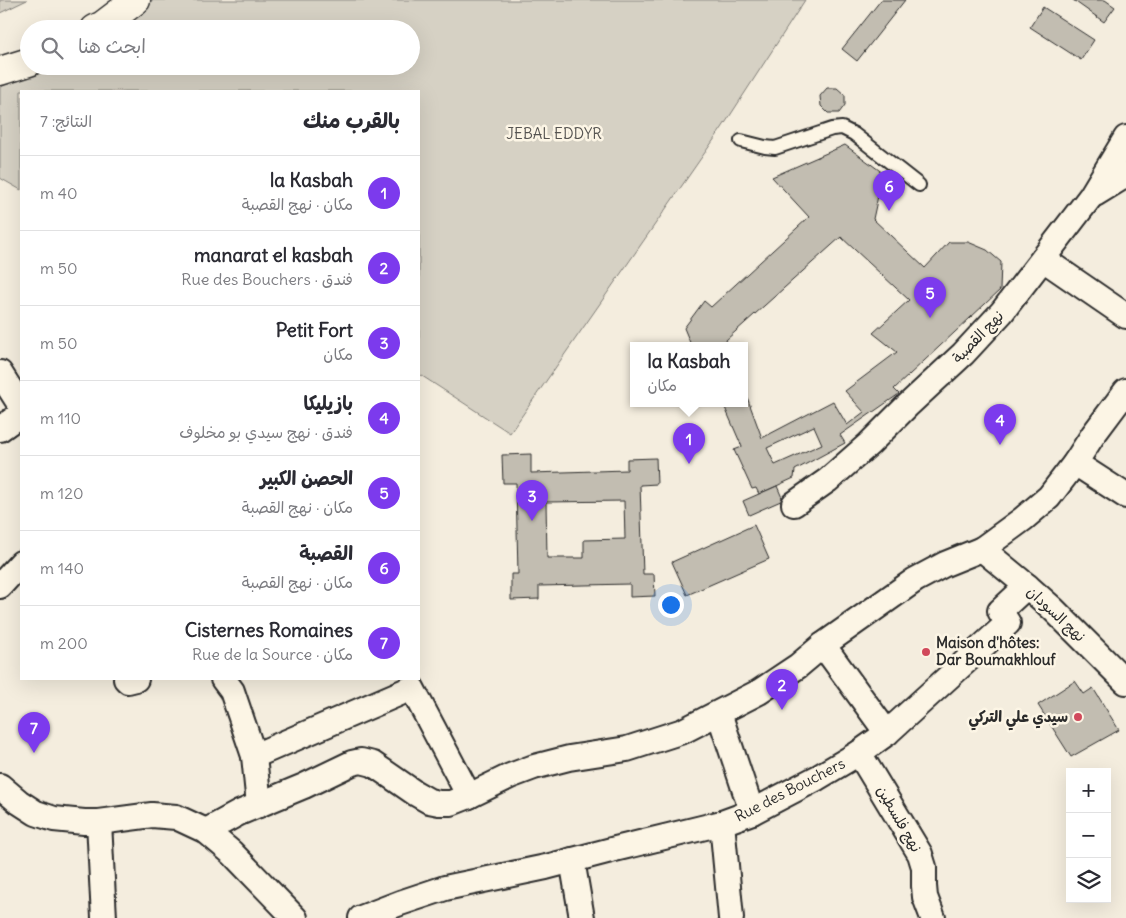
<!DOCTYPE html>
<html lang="ar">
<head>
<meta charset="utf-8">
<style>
	body { margin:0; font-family:Delius,"Playpen Sans Arabic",sans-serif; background:#f2f2f3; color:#2b2b33; direction:rtl }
	.controls { position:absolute; right:15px; bottom:15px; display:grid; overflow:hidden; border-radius:0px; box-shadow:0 5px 20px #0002 }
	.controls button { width:45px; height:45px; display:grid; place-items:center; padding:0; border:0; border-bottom:1px solid #e1e1e2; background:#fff; color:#2b2b33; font:25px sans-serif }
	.you { position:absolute; left:670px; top:604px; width:18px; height:18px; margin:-12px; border:4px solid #fff; border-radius:50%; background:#1a73e8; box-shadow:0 0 0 8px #1a73e833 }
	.badge { display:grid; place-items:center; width:32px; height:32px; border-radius:50%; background:#7c3aed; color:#fff; font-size:16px; font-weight:700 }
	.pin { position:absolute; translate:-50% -41px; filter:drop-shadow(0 1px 2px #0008) }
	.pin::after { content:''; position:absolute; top:26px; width:18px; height:15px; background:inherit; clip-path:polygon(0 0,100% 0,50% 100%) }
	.popup { position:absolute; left:630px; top:342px; width:118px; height:65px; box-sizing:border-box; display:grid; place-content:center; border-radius:0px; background:#fff; filter:drop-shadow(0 1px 4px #0005); font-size:16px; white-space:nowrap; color:#7c7c81 }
	.popup b { font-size:19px; color:#2b2b33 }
	.popup::after { content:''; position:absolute; left:50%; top:100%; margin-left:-10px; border:10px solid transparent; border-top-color:#fff }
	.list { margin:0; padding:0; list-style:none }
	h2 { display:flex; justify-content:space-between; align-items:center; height:65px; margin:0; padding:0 20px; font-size:21px }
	h2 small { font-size:16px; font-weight:400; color:#7c7c81 }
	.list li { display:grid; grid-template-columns:32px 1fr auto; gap:15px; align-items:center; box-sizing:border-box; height:75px; padding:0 20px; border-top:1px solid #e1e1e2 }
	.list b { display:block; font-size:19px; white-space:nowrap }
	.list p { margin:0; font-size:16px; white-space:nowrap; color:#7c7c81 }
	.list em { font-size:16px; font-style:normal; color:#7c7c81 }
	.icon { flex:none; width:28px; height:28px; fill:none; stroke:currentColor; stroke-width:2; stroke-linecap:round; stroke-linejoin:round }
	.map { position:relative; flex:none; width:1126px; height:918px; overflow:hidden; direction:ltr }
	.search { position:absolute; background:#fff; box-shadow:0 5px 20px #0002; left:20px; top:20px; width:400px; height:55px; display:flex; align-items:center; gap:12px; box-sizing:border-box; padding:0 18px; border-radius:28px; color:#7c7c81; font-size:19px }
	.panel { position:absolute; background:#fff; box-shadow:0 5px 20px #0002; left:20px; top:90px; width:400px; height:590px; border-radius:0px; direction:rtl }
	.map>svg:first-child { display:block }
</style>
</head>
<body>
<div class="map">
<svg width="1126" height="918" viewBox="0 0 1126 918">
	<rect width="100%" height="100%" fill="#f4edde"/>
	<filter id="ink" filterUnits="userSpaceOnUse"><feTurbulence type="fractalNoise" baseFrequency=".02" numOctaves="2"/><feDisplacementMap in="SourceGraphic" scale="10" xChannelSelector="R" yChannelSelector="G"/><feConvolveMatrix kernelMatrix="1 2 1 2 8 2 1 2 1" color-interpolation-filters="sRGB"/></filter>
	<g filter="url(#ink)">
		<g fill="#d6d1c4" stroke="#807e78">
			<polygon points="0,0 27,0 0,13"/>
			<polygon points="137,0 805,0 722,128 510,433 419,374 419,91 21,91 21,190 0,178 0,88 35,66 411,66 411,29 96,29"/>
		</g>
		<g fill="#c2bdb1" stroke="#2b2b2b" fill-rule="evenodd">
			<polygon points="881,0 905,0 857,61 842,49"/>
			<polygon points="1073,0 1105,0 1115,7 1104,22"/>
			<polygon points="1043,7 1094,40 1081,60 1030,27"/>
			<polygon points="827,88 837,88 845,95 845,105 839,113 828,113 821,106 820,96"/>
			<path d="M845,145L883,173L873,219L925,268L949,242H968L987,250L1001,262L1000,290L894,389L899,394L840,435L845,443L795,470L794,478L759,494L756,488L752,489L734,450L742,447L723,403H744V389L762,438L833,401L847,425L864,412L845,391L897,352L873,333L909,300L841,237L726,340L728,345H691L684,328L704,301L711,307L809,217L772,177ZM814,426L822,444L775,465L767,448Z"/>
			<path d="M531,454V473L627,470V459L656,458L657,484L640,485L643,574H654L655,596L630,597V584L539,586V599L511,600V574H518L516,483H503L502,455ZM624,501L625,539L584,540V558H547L546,502Z"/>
			<polygon points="777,486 783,500 749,515 743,501"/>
			<polygon points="754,525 769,559 687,595 672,562"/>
			<polygon points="1075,681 1084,694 1093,688 1119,730 1071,757 1038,705"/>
		</g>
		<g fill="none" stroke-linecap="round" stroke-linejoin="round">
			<g stroke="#2b2b2b" stroke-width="16">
				<polyline id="lane" points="741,141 765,147 775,148 832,129 842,128 854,134 919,185"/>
			</g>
			<g stroke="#2b2b2b" stroke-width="28">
				<g id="street">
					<polyline points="1095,194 1126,175"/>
					<polyline points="1043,259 1126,316"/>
					<polyline points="0,373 21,406"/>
					<polyline points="0,429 21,414"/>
					<polyline points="1075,463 1126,496"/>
					<polyline points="794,504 828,480 869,444 907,406 963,354 1002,312 1091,196 1126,138"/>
					<polyline points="982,549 1027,586 1053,609 1126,682"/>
					<polyline points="0,586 21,563"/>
					<polyline points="823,645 887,733"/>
					<polyline points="126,679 128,681 136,679"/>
					<polyline points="223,679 232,691 254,756 259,805"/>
					<polyline points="719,713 752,812"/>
					<polyline points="859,753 920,854 924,867 924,886 925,897 933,918"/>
					<polyline points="254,756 412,688 469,796"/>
					<polyline points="0,786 19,802 36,813 54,819 84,822 99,822 152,815 176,817 206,831 232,853 295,918"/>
					<polyline points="99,822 104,918"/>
					<polyline points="722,823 731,918"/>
					<polyline points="206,831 239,813 304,786 352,763 361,761 373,764 415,793 429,801 439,803 451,803 469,796 510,776 534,767 569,758 627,749 683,731 759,692 798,666 823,645 915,580 945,564 982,549 1023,519 1049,497 1075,463 1093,435 1126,391"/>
					<polyline points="572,860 582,918"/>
					<polyline points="361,918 400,903 445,888 546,867 615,849 722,823 752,812 817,778 859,753 887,733 1008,623 1000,611 1027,586"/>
				</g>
			</g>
			<g stroke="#2b2b2b" stroke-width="31">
				<g id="secondary">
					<polyline points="95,29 103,25 136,0"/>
					<polyline points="0,71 29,62"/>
				</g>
			</g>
			<use href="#lane" stroke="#fcf5e5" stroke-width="12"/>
			<use href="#street" stroke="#fcf5e5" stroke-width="24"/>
			<use href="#secondary" stroke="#fcf5e5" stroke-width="28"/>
		</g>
	</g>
	<g fill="#d1495b" stroke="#fcf5e5" stroke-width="2">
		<circle cx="926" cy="652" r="5"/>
		<circle cx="1078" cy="717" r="5"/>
	</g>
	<g text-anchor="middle" stroke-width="5" stroke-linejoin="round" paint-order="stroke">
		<g font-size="15" fill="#565451" stroke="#fcf5e5">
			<text x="554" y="139">JEBAL EDDYR</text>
		</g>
		<g font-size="15" fill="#2b2b2b" stroke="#fcf5e5">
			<text transform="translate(978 337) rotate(-46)" y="5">نهج القصبة</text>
			<text transform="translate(1056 614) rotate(43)" y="5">نهج السودان</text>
			<text transform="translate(790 790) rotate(-27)" y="5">Rue des Bouchers</text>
			<text transform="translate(899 819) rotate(60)" y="5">نهج فلسطين</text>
		</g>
		<g font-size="15" font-weight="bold" fill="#2b2b2b" stroke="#fcf5e5" text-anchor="start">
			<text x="936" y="648">Maison d'hôtes:<tspan x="936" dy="17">Dar Boumakhlouf</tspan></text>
			<text x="1068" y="722" text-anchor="end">سيدي علي التركي</text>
		</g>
	</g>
</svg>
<div class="controls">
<button>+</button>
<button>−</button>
<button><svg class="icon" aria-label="layers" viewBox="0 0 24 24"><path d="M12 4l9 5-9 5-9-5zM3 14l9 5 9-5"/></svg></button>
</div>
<div class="you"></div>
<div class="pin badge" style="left:689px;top:464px">1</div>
<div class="popup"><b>la Kasbah</b>مكان</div>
<div class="pin badge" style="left:782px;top:710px">2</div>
<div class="pin badge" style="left:532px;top:521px">3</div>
<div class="pin badge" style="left:1000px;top:445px">4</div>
<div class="pin badge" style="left:930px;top:318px">5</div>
<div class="pin badge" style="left:889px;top:211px">6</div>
<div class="pin badge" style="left:34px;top:753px">7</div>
<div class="search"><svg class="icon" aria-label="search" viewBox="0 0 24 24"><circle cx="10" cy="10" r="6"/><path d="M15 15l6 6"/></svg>ابحث هنا</div>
<section class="panel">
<h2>بالقرب منك<small>النتائج: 7</small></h2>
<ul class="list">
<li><span class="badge">1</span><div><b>la Kasbah</b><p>مكان · نهج القصبة</p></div><em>40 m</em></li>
<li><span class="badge">2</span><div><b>manarat el kasbah</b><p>فندق · Rue des Bouchers</p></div><em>50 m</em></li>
<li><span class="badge">3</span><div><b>Petit Fort</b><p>مكان</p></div><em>50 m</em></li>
<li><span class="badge">4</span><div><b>بازيليكا</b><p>فندق · نهج سيدي بو مخلوف</p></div><em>110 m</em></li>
<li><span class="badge">5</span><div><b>الحصن الكبير</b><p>مكان · نهج القصبة</p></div><em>120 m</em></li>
<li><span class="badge">6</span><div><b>القصبة</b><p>مكان · نهج القصبة</p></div><em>140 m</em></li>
<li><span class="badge">7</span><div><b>Cisternes Romaines</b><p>مكان · Rue de la Source</p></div><em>200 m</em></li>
</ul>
</section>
</div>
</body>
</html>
